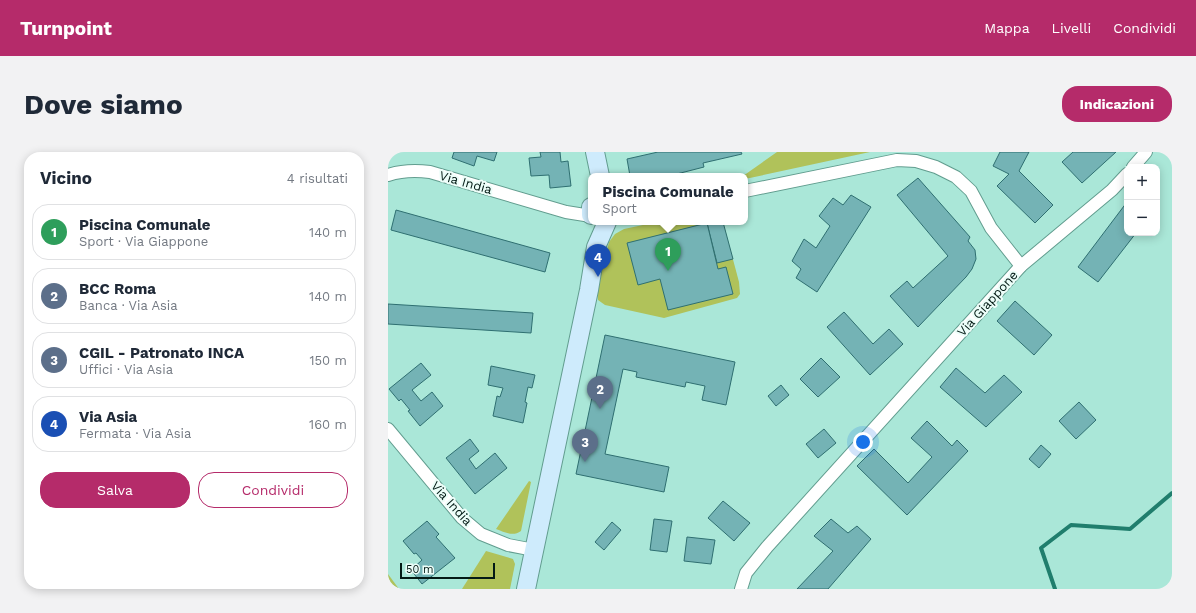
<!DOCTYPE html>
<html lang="it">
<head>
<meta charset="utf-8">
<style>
	body { margin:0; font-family:"Work Sans",sans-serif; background:#f2f2f3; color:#1f2937 }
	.controls { position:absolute; right:12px; top:12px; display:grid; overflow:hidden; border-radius:8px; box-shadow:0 2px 10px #0003 }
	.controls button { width:36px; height:36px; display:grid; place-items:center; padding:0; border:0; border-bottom:1px solid #e0e1e3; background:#fff; color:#1f2937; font:20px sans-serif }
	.scale { position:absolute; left:12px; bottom:10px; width:95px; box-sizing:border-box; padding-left:4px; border:2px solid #031a15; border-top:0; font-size:11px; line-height:14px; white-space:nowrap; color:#031a15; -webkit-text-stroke:3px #ecfef9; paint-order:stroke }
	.you { position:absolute; left:475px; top:290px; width:14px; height:14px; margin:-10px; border:3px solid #fff; border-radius:50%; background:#1a73e8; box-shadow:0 0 0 6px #1a73e833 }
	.badge { display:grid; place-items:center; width:26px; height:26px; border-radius:50%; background:#b52b6a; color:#fff; font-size:13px; font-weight:700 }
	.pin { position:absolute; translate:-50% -33px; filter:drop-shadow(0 1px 2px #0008) }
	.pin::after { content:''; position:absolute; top:21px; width:14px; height:12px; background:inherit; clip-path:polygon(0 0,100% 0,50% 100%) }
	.popup { position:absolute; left:200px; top:21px; width:160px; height:52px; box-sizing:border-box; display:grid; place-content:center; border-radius:8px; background:#fff; filter:drop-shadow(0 1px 3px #0005); font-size:13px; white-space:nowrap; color:#747a83 }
	.popup b { font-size:15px; color:#1f2937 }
	.popup::after { content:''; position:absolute; left:50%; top:100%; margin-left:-8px; border:8px solid transparent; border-top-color:#fff }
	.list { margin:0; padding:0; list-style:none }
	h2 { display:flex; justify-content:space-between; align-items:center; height:52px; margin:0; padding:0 16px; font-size:17px }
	h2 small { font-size:13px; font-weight:400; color:#747a83 }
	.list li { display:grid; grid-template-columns:26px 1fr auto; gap:12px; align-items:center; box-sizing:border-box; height:56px; margin:0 8px 8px; padding:0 8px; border:1px solid #e0e1e3; border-radius:16px }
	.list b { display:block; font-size:15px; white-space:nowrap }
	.list p { margin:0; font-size:13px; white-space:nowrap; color:#747a83 }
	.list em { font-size:13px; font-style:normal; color:#747a83 }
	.actions { display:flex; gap:8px; padding:12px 16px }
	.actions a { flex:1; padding:9px 0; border:1px solid #b52b6a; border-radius:16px; text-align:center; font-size:14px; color:#b52b6a }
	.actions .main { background:#b52b6a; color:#fff }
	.map { position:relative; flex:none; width:784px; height:437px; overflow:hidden; border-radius:16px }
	header { display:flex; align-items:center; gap:24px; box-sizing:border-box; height:56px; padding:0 20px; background:#b52b6a; color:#fff }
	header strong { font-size:19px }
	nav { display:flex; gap:22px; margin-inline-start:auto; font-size:14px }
	.intro { display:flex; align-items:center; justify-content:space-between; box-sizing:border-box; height:96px; padding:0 24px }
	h1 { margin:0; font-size:28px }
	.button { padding:10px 18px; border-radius:16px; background:#b52b6a; color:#fff; font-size:14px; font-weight:700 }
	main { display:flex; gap:24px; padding:0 24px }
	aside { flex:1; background:#fff; border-radius:16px; box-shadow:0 2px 10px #0003 }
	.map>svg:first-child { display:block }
</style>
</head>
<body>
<header>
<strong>Turnpoint</strong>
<nav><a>Mappa</a><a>Livelli</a><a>Condividi</a></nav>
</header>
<div class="intro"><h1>Dove siamo</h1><a class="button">Indicazioni</a></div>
<main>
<aside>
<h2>Vicino<small>4 risultati</small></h2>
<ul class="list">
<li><span class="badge" style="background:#2e9e5b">1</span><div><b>Piscina Comunale</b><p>Sport · Via Giappone</p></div><em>140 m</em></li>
<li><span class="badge" style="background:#5c6f8a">2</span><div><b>BCC Roma</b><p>Banca · Via Asia</p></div><em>140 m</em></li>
<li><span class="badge" style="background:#5c6f8a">3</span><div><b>CGIL - Patronato INCA</b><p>Uffici · Via Asia</p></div><em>150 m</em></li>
<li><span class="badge" style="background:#1a4fb4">4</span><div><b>Via Asia</b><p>Fermata · Via Asia</p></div><em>160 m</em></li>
</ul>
<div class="actions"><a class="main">Salva</a><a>Condividi</a></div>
</aside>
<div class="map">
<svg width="784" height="437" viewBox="0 0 784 437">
	<rect width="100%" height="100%" fill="#aae7d8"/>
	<g fill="#b0c25a">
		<polygon points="389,0 482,0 357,27 357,24 355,24"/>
		<polygon points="269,70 335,70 351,130 352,142 349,146 276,166 217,153 210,148 209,138 221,90 227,82 236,77"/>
		<path d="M141,329L143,330L133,379C125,385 116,380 108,377Z"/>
		<polygon points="98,399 125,407 127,412 122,437 74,437"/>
		<polygon points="0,422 11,437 0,437"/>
	</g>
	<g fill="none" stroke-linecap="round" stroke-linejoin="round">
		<polyline stroke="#207e6d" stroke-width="4" points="667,437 653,396 683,373 742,377 784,341"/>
	</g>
	<g fill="#74b3b5" stroke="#2f6f71">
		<polygon points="66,0 109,0 106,9 89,4 86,14 64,6"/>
		<polygon points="152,0 172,0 173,10 180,9 183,34 162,36 161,23 143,24 141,6 153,5"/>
		<polygon points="270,0 353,0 354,2 315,11 316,15 281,24 242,24 239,7"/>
		<polygon points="612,0 641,0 631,19 665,53 647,71 609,34 621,22 605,14"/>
		<polygon points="685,0 728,0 694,31 674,10"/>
		<polygon points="530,26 582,85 580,89 587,98 588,107 584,117 578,125 530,175 502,144 519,129 525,136 560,104 509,43"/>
		<polygon points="463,43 483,55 429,140 408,126 413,117 404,109 416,87 428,96 442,74 431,64 445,46 455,53"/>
		<polygon points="739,50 739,81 748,81 710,130 690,115"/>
		<polygon points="8,58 162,101 157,120 3,78"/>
		<polygon points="324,70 335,70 345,107 329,111 319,71"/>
		<polygon points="319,71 330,117 338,115 345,142 280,158 272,127 250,133 239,91"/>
		<polygon points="627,149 664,183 646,203 609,169"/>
		<polygon points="0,152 145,161 143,181 0,172"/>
		<polygon points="456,160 485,192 501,177 515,192 482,223 439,175"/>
		<polygon points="217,183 347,210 338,253 314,248 317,234 298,230 297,235 248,225 249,220 235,217 217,302 281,315 276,340 188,322"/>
		<polygon points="433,206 452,225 430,245 412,227"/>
		<polygon points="33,211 43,223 24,238 33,249 44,240 55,254 32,274 20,259 22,258 13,247 11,249 1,237"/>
		<polygon points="103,214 147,223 144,236 140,235 137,250 139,251 135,271 105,264 109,244 112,245 115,236 100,233"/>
		<polygon points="568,216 597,241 616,223 634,240 598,275 552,235"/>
		<polygon points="393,233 401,243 388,254 380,244"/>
		<polygon points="691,250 708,268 688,287 671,269"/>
		<polygon points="539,269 564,294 569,288 580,299 519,363 469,314 486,297 520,331 544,305 523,286"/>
		<polygon points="436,277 448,291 430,306 418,292"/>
		<polygon points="82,287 91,299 81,307 88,317 107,301 119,316 87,342 58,306"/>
		<polygon points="653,293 663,302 651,316 641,307"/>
		<polygon points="335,349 362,371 346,389 320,366"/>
		<polygon points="266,367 284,369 279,400 262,398"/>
		<polygon points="443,367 460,381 469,374 483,387 440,437 409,437 445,399 426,384"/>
		<polygon points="39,369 51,382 48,385 67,406 34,432 23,418 34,408 28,401 26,402 15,389"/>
		<polygon points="224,370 233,378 216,398 207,390"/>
		<polygon points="299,385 327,388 323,412 296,409"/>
	</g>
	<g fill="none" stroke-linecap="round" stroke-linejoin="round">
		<g stroke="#629d8f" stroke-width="14">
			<g id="street">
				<polyline points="745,15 758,0"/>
				<path d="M0,23C15,18 27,18 42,20L178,60L203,64"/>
				<polyline points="357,39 509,8 528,9 548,15 568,25 583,39 603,76 633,114"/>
				<polyline points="0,277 74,366 93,382 120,393 146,398"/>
				<polyline points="353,437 358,421 379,395 633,114 724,38 739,22"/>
			</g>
		</g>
		<g stroke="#629d8f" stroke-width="20">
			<g id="secondary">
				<polyline points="207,0 212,24"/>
				<polyline points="203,55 203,63"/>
				<polyline points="138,437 201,138 208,95 219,70"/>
			</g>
		</g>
		<use href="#street" stroke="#fff" stroke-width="12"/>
		<use href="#secondary" stroke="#ceebfc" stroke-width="18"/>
	</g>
	<g text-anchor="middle" stroke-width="4" stroke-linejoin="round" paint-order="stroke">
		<g font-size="13" fill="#031a15" stroke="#ecfef9">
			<text transform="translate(78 30) rotate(16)" y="5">Via India</text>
			<text transform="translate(599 151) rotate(-48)" y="5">Via Giappone</text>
			<text transform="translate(64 351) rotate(48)" y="5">Via India</text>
		</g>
	</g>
</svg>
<div class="controls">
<button>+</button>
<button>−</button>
</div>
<div class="scale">50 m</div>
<div class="you"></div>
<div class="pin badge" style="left:280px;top:119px;background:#2e9e5b">1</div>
<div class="popup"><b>Piscina Comunale</b>Sport</div>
<div class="pin badge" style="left:212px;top:257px;background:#5c6f8a">2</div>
<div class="pin badge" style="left:197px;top:310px;background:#5c6f8a">3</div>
<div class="pin badge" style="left:210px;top:125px;background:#1a4fb4">4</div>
</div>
</main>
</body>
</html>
